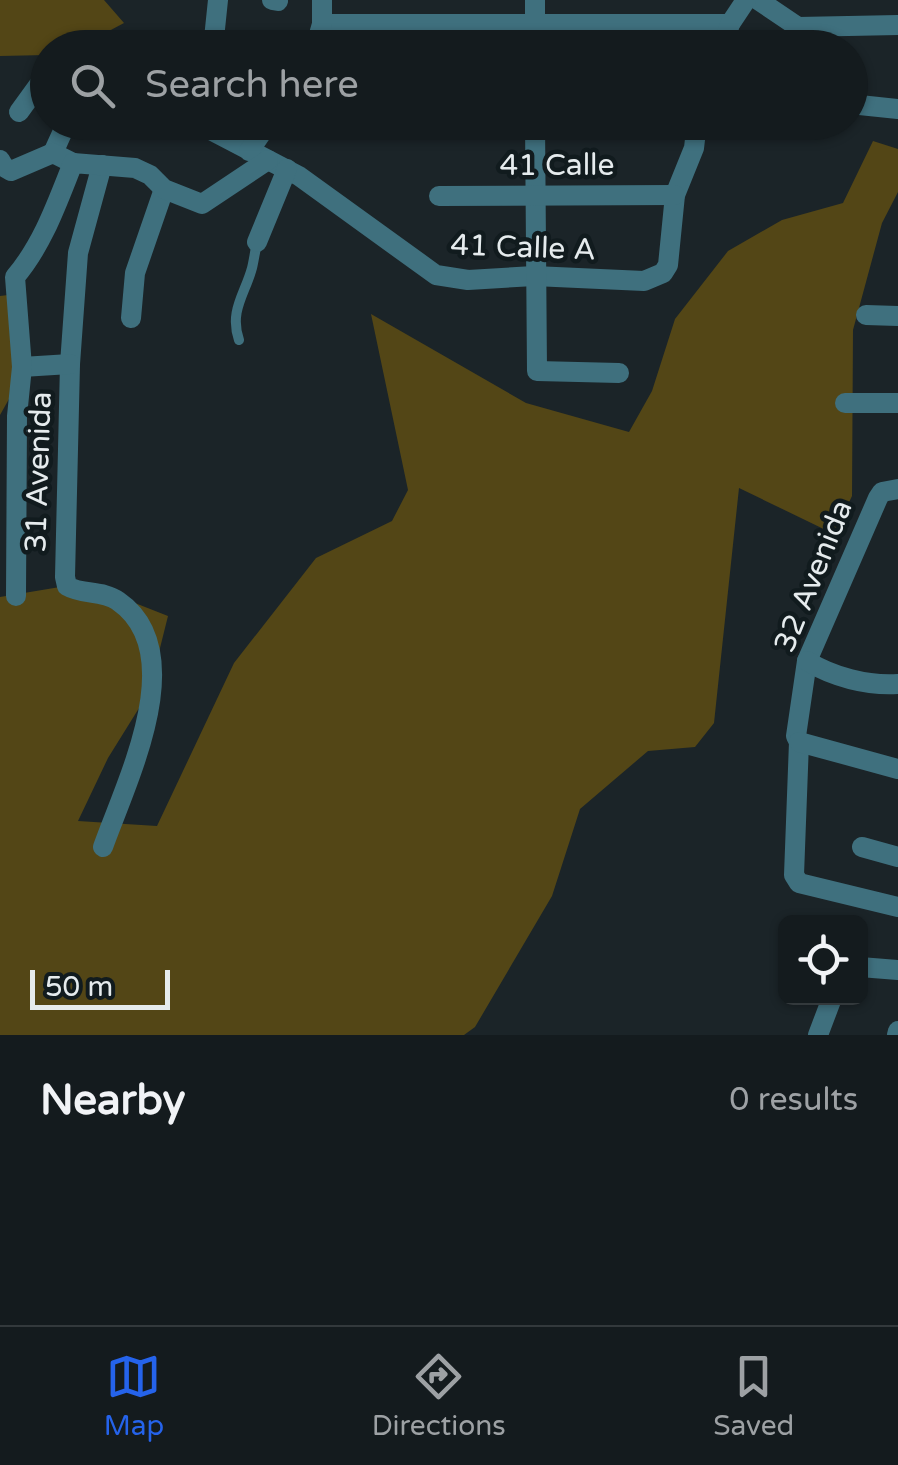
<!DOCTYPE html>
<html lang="en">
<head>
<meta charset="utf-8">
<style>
	body { margin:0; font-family:"Varela Round",sans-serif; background:#1d2427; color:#f1f3f6 }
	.controls { position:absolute; right:30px; bottom:30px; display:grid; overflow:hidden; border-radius:15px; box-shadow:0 2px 8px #0004 }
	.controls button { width:90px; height:90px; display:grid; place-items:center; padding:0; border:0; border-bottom:2px solid #33393c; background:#141b1e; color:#f1f3f6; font:50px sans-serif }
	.scale { position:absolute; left:30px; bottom:25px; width:140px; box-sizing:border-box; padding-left:10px; border:5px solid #e5ebed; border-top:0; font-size:28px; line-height:35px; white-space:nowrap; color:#e5ebed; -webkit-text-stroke:8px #111b1e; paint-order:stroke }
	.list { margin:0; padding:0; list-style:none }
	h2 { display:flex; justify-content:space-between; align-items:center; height:130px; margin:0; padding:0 40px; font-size:42px }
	h2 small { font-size:32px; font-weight:400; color:#9da1a4 }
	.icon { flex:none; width:55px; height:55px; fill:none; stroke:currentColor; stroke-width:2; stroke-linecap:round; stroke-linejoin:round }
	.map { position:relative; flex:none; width:898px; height:1035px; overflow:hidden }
	.search { position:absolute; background:#141b1e; box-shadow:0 2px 8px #0004; left:30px; right:30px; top:30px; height:110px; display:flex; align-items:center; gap:25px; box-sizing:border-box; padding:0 35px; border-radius:55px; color:#9da1a4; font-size:38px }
	.sheet { height:290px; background:#141b1e }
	nav { display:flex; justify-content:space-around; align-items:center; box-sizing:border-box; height:140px; border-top:2px solid #33393c; background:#141b1e; font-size:28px; color:#9da1a4 }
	nav a { display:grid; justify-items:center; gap:5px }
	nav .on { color:#2563eb }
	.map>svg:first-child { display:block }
</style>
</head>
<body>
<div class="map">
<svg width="898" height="1035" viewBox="0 0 898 1035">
	<rect width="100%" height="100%" fill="#1b2428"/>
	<g fill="#534616">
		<polygon points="0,0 104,0 124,23 79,47 48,48 47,55 0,56"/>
		<polygon points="873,141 898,149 898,192 882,223 853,330 852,496 834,534 739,488 714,723 695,747 648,751 580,809 552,896 475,1027 464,1035 0,1035 0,597 84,583 168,616 149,692 108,758 78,821 157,826 234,663 316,558 392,521 408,490 371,314 526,403 629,432 652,391 675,319 728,251 782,220 843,203"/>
		<polygon points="8,295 27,367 0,415 0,296"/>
	</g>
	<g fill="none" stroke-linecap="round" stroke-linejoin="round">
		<path stroke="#3f707e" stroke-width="10" d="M239,340C229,311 245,294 252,268C254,260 255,251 257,243"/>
		<g stroke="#3f707e" stroke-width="20">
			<polyline points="272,0 278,1"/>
			<polyline points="758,0 798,27 898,25"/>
			<polyline points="322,24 730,24"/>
			<polyline points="213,48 218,0"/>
			<polyline points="315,48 322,24 322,0"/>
			<polyline points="535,48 535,0"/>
			<polyline points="722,48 730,24 746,0"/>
			<polyline points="850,104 898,109"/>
			<polyline points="19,112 48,72"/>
			<polyline points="195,122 299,176 436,275 468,280 534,276 644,281 663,273 668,265 675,195 694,148 697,122"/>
			<polyline points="535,122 537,371 619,373"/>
			<polyline points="249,151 269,122"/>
			<polyline points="53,153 67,122"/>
			<polyline points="0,160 4,167 11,171 53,153 73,163"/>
			<path d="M102,165L78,253L70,364L65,577L67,586C82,595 103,590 118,601C192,652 126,782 103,847"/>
			<polyline points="439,196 675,195"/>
			<polyline points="257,242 287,169"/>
			<polyline points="866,315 898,316"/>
			<polyline points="131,318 135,273 164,189"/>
			<polyline points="22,367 70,364"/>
			<polyline points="845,403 898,403"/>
			<polyline points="898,489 882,492 878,498 807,661 796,736 799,742 794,875 799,883 898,907"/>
			<path d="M16,596L17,416L22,367L15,277C43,244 57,203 73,163L135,168L150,175L164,189L202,204L268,160"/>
			<path d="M807,661C833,677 867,686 898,684"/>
			<polyline points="799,742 898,769"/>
			<polyline points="862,847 898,857"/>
			<polyline points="860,967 898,970"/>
			<polyline points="818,1035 832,998"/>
			<polyline points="897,1035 898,1031"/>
		</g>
	</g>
	<g text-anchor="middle" stroke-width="9" stroke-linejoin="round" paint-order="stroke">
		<g font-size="30" fill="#e5ebed" stroke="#111b1e">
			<text x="557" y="175">41 Calle</text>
			<text transform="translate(523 247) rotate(2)" y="10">41 Calle A</text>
			<text transform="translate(38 472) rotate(-88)" y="10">31 Avenida</text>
			<text transform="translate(813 576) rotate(-68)" y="10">32 Avenida</text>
		</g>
	</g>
</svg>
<div class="controls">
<button><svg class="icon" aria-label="locate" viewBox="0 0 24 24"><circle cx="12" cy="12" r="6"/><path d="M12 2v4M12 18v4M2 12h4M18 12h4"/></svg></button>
</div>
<div class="scale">50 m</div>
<div class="search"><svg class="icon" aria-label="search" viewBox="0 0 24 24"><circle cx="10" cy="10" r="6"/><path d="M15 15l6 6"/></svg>Search here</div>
</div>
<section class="sheet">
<h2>Nearby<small>0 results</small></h2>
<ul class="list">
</ul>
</section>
<nav>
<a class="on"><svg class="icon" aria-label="map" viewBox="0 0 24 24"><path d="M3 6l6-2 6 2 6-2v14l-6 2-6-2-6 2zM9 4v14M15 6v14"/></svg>Map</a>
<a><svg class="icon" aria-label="directions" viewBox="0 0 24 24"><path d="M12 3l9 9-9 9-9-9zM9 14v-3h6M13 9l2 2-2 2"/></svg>Directions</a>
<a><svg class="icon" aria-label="saved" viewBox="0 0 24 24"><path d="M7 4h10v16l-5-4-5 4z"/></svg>Saved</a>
</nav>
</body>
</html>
